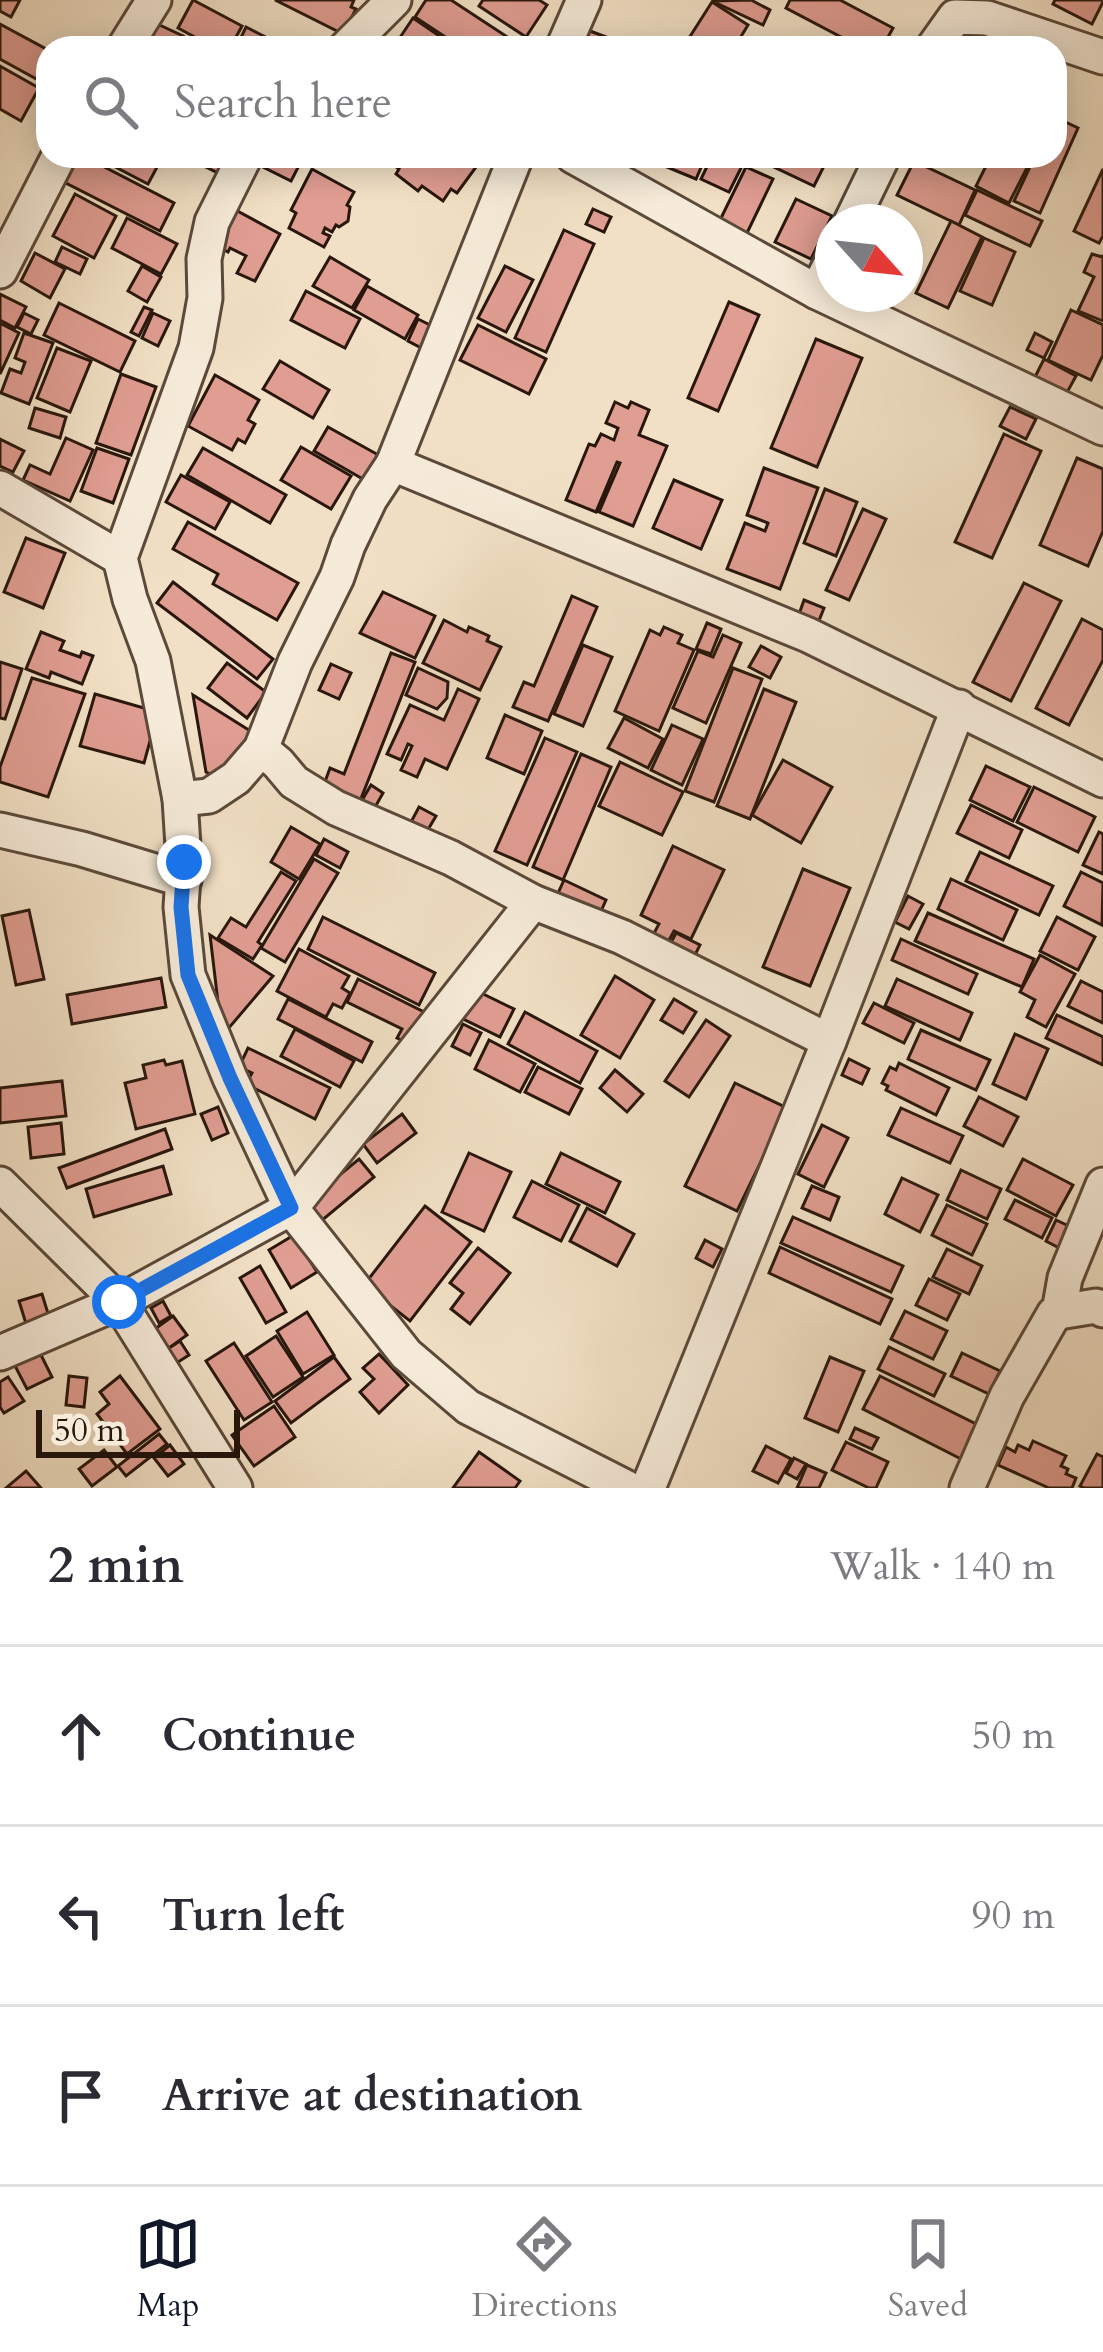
<!DOCTYPE html>
<html lang="en">
<head>
<meta charset="utf-8">
<style>
	body { margin:0; font-family:Cardo,serif; background:#f7f7f7; color:#2b2b33 }
	.compass { position:absolute; left:815px; top:204px; width:108px; height:108px; border-radius:50%; background:#fff; box-shadow:0 6px 30px #0003; rotate:117deg }
	.scale { position:absolute; left:36px; bottom:30px; width:204px; box-sizing:border-box; padding-left:12px; border:6px solid #29170c; border-top:0; font-size:33px; line-height:42px; white-space:nowrap; color:#29170c; -webkit-text-stroke:9px #f6ebd9; paint-order:stroke }
	.stop { position:absolute; width:36px; height:36px; margin:-27px; border:9px solid #1a73e8; border-radius:50%; background:#fff }
	.stop.end { background:#1a73e8; border-color:#fff; box-shadow:0 3px 12px #0008 }
	.list { margin:0; padding:0; list-style:none }
	h2 { display:flex; justify-content:space-between; align-items:center; height:156px; margin:0; padding:0 48px; font-size:51px }
	h2 small { font-size:39px; font-weight:400; color:#7c7c81 }
	.list li { display:grid; grid-template-columns:78px 1fr auto; gap:36px; align-items:center; box-sizing:border-box; height:180px; padding:0 48px; border-top:3px solid #e1e1e2 }
	.list b { display:block; font-size:45px; white-space:nowrap }
	.list em { font-size:39px; font-style:normal; color:#7c7c81 }
	.icon { flex:none; width:66px; height:66px; fill:none; stroke:currentColor; stroke-width:2; stroke-linecap:round; stroke-linejoin:round }
	.map { position:relative; flex:none; width:1103px; height:1488px; overflow:hidden }
	.search { position:absolute; background:#fff; box-shadow:0 6px 30px #0003; left:36px; right:36px; top:36px; height:132px; display:flex; align-items:center; gap:30px; box-sizing:border-box; padding:0 42px; border-radius:36px; color:#7c7c81; font-size:45px }
	.sheet { height:696px; background:#fff }
	nav { display:flex; justify-content:space-around; align-items:center; box-sizing:border-box; height:168px; border-top:3px solid #e1e1e2; background:#fff; font-size:33px; color:#7c7c81 }
	nav a { display:grid; justify-items:center; gap:6px }
	nav .on { color:#111827 }
	.map>svg:first-child { display:block }
</style>
</head>
<body>
<div class="map">
<svg width="1103" height="1488" viewBox="0 0 1103 1488">
	<rect width="100%" height="100%" fill="#f1e0c5"/>
	<filter id="stains"><feTurbulence type="fractalNoise" baseFrequency=".00167" numOctaves="4"/><feColorMatrix values="0 0 0 0 .2 0 0 0 0 .09 0 0 0 0 .02 0 0 0 .5 -.17"/></filter>
	<radialGradient id="worn" r=".72"><stop offset=".6" stop-color="#630" stop-opacity="0"/><stop offset="1" stop-color="#630" stop-opacity=".3"/></radialGradient>
	<g fill="#e09d92" stroke="#29170c" stroke-width="3">
		<polygon points="0,0 20,0 11,17 0,11"/>
		<polygon points="193,0 242,26 230,48 215,48 178,28"/>
		<polygon points="275,0 354,0 351,7 356,9 343,34"/>
		<polygon points="426,0 451,0 524,48 462,48 415,17"/>
		<polygon points="483,0 539,0 547,5 526,37 479,6"/>
		<polygon points="751,0 770,10 763,25 712,1"/>
		<polygon points="790,0 840,0 893,28 882,48 862,48 786,8"/>
		<polygon points="1055,0 1103,0 1103,2 1092,24 1053,4"/>
		<polygon points="712,2 748,25 734,48 704,48 689,38"/>
		<polygon points="413,18 457,48 400,48 395,45"/>
		<polygon points="151,21 183,36 177,48 168,48 144,37"/>
		<polygon points="0,24 48,50 48,66 40,81 0,59"/>
		<polygon points="246,27 287,48 236,48"/>
		<polygon points="590,31 614,40 611,48 583,48"/>
		<polygon points="0,66 39,88 21,121 0,109"/>
		<polygon points="1055,117 1078,128 1040,213 1014,201 1035,156 1055,156"/>
		<polygon points="72,156 83,156 174,203 160,231 60,180"/>
		<polygon points="102,156 163,156 148,184 100,159"/>
		<polygon points="207,156 242,156 230,179 202,165"/>
		<polygon points="263,156 304,156 291,181 259,165"/>
		<polygon points="382,156 470,156 479,163 457,193 451,189 443,201 422,186 418,191 396,174 399,169"/>
		<polygon points="660,156 706,156 696,179 657,163"/>
		<polygon points="712,156 733,156 744,162 729,192 701,179"/>
		<polygon points="780,156 829,156 814,186 774,167"/>
		<polygon points="991,156 1033,156 1009,203 976,186"/>
		<polygon points="914,161 975,190 959,225 897,195"/>
		<polygon points="746,167 773,179 747,233 720,220"/>
		<polygon points="312,169 354,192 347,205 350,207 348,221 339,227 336,225 332,232 325,228 323,233 330,236 324,247 289,228 296,213 291,210"/>
		<polygon points="1103,169 1103,236 1099,243 1074,231"/>
		<polygon points="977,190 1042,221 1030,246 965,215"/>
		<polygon points="75,194 116,216 94,258 53,236"/>
		<polygon points="796,199 832,216 811,259 775,242"/>
		<polygon points="230,207 280,234 255,281 237,273 246,256 230,248 228,252 211,243"/>
		<polygon points="593,209 611,217 604,232 586,224"/>
		<polygon points="127,218 177,244 161,274 112,248"/>
		<polygon points="951,221 982,237 948,308 916,293"/>
		<polygon points="564,230 594,244 546,352 515,338"/>
		<polygon points="984,238 1015,252 992,305 960,291"/>
		<polygon points="62,247 87,259 80,274 55,262"/>
		<polygon points="35,253 65,269 50,298 21,281"/>
		<polygon points="1092,254 1102,257 1103,255 1103,321 1078,311 1094,277 1084,272"/>
		<polygon points="330,257 369,280 352,308 313,286"/>
		<polygon points="142,266 161,277 147,302 128,291"/>
		<polygon points="505,266 533,280 506,332 478,318"/>
		<polygon points="367,286 418,315 405,339 354,310"/>
		<polygon points="306,291 360,319 345,348 291,320"/>
		<polygon points="0,294 26,307 15,328 0,320"/>
		<polygon points="729,302 759,315 718,411 688,398"/>
		<polygon points="59,303 135,341 120,372 44,335"/>
		<polygon points="144,307 152,310 139,336 131,332"/>
		<polygon points="1071,310 1103,325 1103,355 1091,380 1048,360"/>
		<polygon points="24,313 38,320 31,334 17,327"/>
		<polygon points="153,313 170,321 158,346 142,338"/>
		<polygon points="418,319 442,331 431,353 408,341"/>
		<polygon points="0,323 19,333 0,374"/>
		<polygon points="478,325 546,359 529,394 460,360"/>
		<polygon points="24,333 53,343 29,404 1,393 10,369 21,373 25,362 15,358"/>
		<polygon points="1035,333 1052,342 1044,358 1027,350"/>
		<polygon points="816,339 862,358 817,467 771,448"/>
		<polygon points="57,348 91,361 70,412 37,398"/>
		<polygon points="1044,359 1076,376 1065,396 1034,379"/>
		<polygon points="280,361 329,390 313,418 263,389"/>
		<polygon points="121,374 156,387 131,455 96,443"/>
		<polygon points="215,375 259,400 248,420 255,424 245,443 238,439 232,450 188,426"/>
		<polygon points="615,402 628,408 631,402 649,410 639,435 667,446 633,526 599,512 620,463 617,462 596,512 566,500 589,444 595,446 601,434 614,440 618,428 606,423"/>
		<polygon points="1010,407 1036,419 1026,439 1000,426"/>
		<polygon points="35,408 66,417 60,438 29,428"/>
		<polygon points="328,427 382,457 368,482 314,451"/>
		<polygon points="1004,434 1041,451 992,558 955,542"/>
		<polygon points="66,438 93,450 70,501 23,480 30,465 50,474"/>
		<polygon points="0,439 24,451 13,472 0,466"/>
		<polygon points="301,447 351,476 331,509 281,480"/>
		<polygon points="97,448 129,459 113,503 81,491"/>
		<polygon points="203,448 286,495 270,523 187,475"/>
		<polygon points="1077,458 1103,469 1103,531 1088,566 1040,545"/>
		<polygon points="764,468 818,488 780,589 727,569 745,523 765,531 768,523 747,515"/>
		<polygon points="181,475 230,502 215,529 166,502"/>
		<polygon points="674,480 722,500 701,549 653,528"/>
		<polygon points="825,489 857,502 836,556 804,543"/>
		<polygon points="863,509 886,519 849,600 826,590"/>
		<polygon points="188,522 298,583 277,620 213,584 218,574 173,549"/>
		<polygon points="26,538 65,553 43,608 4,592"/>
		<polygon points="173,582 273,659 257,679 157,603"/>
		<polygon points="1024,583 1061,601 1011,701 973,682"/>
		<polygon points="383,592 435,616 415,658 360,633"/>
		<polygon points="572,596 597,607 548,721 513,707 524,682 534,686"/>
		<polygon points="804,600 824,608 816,628 797,620"/>
		<polygon points="1082,619 1103,630 1103,660 1069,725 1036,708"/>
		<polygon points="444,620 467,632 469,627 489,636 487,641 501,647 480,690 423,663"/>
		<polygon points="707,623 721,629 711,654 696,649"/>
		<polygon points="664,627 682,635 678,643 694,650 659,731 615,711 650,630 660,635"/>
		<polygon points="41,632 64,641 60,650 80,657 82,652 93,656 82,684 51,672 49,678 26,669"/>
		<polygon points="723,635 741,643 706,723 673,708 698,651 713,657"/>
		<polygon points="583,645 612,657 583,726 554,714"/>
		<polygon points="761,646 781,657 770,678 749,667"/>
		<polygon points="391,653 415,662 360,801 323,787 330,768 344,774"/>
		<polygon points="0,662 22,669 5,719 0,718"/>
		<polygon points="227,663 266,692 247,718 208,688"/>
		<polygon points="331,664 351,673 339,699 319,690"/>
		<polygon points="418,668 448,682 447,698 437,709 406,695"/>
		<polygon points="733,668 762,679 714,802 685,791"/>
		<polygon points="32,678 85,694 48,797 0,782 0,767"/>
		<polygon points="458,689 479,699 447,769 425,759 417,777 401,770 412,746 408,744 401,760 387,754 410,705 444,720"/>
		<polygon points="764,689 796,702 750,819 717,806"/>
		<polygon points="95,694 158,712 144,763 80,746"/>
		<polygon points="193,695 252,732 226,782 206,772"/>
		<polygon points="505,715 542,731 524,774 487,758"/>
		<polygon points="624,718 663,739 648,768 608,748"/>
		<polygon points="672,725 703,739 682,785 651,770"/>
		<polygon points="545,738 577,752 527,865 495,851"/>
		<polygon points="581,754 611,767 563,880 533,867"/>
		<polygon points="783,760 832,787 801,843 752,815"/>
		<polygon points="620,762 683,792 662,835 599,806"/>
		<polygon points="986,766 1030,787 1013,821 970,800"/>
		<polygon points="371,785 383,793 374,809 361,802"/>
		<polygon points="1034,787 1095,817 1078,852 1017,822"/>
		<polygon points="971,805 1022,830 1009,858 957,833"/>
		<polygon points="419,807 436,816 426,833 410,824"/>
		<polygon points="291,827 320,844 299,879 271,862"/>
		<polygon points="1099,832 1103,834 1103,874 1083,865"/>
		<polygon points="324,839 348,852 340,868 316,855"/>
		<polygon points="673,846 724,870 691,939 674,931 668,942 653,935 659,924 641,915"/>
		<polygon points="980,852 1053,886 1039,915 966,881"/>
		<polygon points="314,859 338,873 285,962 261,948"/>
		<polygon points="803,869 850,888 810,986 763,967"/>
		<polygon points="281,872 296,881 258,942 262,945 253,959 218,938 231,918 246,927"/>
		<polygon points="1081,872 1103,883 1102,925 1064,906"/>
		<polygon points="951,879 1017,910 1003,940 938,909"/>
		<polygon points="564,880 606,900 597,920 555,900"/>
		<polygon points="908,896 923,904 909,929 895,922"/>
		<polygon points="29,910 44,979 16,985 2,916"/>
		<polygon points="928,913 1034,959 1022,987 915,941"/>
		<polygon points="323,917 435,973 419,1005 308,949"/>
		<polygon points="1057,917 1095,937 1078,970 1040,951"/>
		<polygon points="676,933 700,945 691,963 667,950"/>
		<polygon points="210,935 273,976 222,1036"/>
		<polygon points="901,939 977,974 968,994 892,960"/>
		<polygon points="299,949 349,976 342,988 350,993 342,1008 333,1004 326,1017 277,991"/>
		<polygon points="1040,955 1075,974 1046,1027 1027,1017 1035,1000 1020,992"/>
		<polygon points="615,976 654,1000 620,1058 581,1035"/>
		<polygon points="161,978 166,1007 72,1024 67,995"/>
		<polygon points="358,979 430,1015 415,1046 397,1038 402,1029 347,1002"/>
		<polygon points="897,979 972,1013 960,1040 885,1006"/>
		<polygon points="1081,981 1103,992 1103,1023 1068,1006"/>
		<polygon points="473,989 514,1009 500,1037 459,1017"/>
		<polygon points="288,999 372,1042 362,1062 278,1019"/>
		<polygon points="674,999 696,1012 683,1033 661,1020"/>
		<polygon points="874,1003 914,1023 904,1043 863,1023"/>
		<polygon points="525,1012 597,1051 580,1083 508,1044"/>
		<polygon points="1057,1015 1103,1037 1103,1065 1046,1038"/>
		<polygon points="706,1020 730,1036 689,1097 665,1081"/>
		<polygon points="463,1024 481,1033 470,1055 452,1046"/>
		<polygon points="295,1029 354,1061 340,1087 281,1056"/>
		<polygon points="921,1030 990,1060 976,1090 908,1059"/>
		<polygon points="1015,1034 1048,1049 1026,1099 993,1084"/>
		<polygon points="489,1040 535,1064 520,1092 475,1069"/>
		<polygon points="248,1048 330,1088 315,1119 246,1084 252,1073 239,1067"/>
		<polygon points="849,1059 869,1069 862,1084 842,1075"/>
		<polygon points="164,1060 166,1065 182,1061 195,1114 136,1129 125,1083 146,1078 143,1065"/>
		<polygon points="899,1063 949,1088 936,1115 886,1090 888,1086 882,1083 890,1067 896,1070"/>
		<polygon points="538,1067 582,1089 569,1114 525,1092"/>
		<polygon points="615,1070 643,1094 627,1112 600,1088"/>
		<polygon points="62,1081 66,1116 0,1123 0,1088"/>
		<polygon points="735,1083 787,1108 737,1211 685,1186"/>
		<polygon points="979,1097 1018,1117 1003,1146 964,1126"/>
		<polygon points="218,1107 228,1133 212,1140 201,1114"/>
		<polygon points="901,1108 963,1136 950,1163 888,1135"/>
		<polygon points="402,1114 416,1133 377,1163 363,1144"/>
		<polygon points="61,1123 64,1154 31,1158 28,1127"/>
		<polygon points="822,1125 848,1138 824,1187 798,1174"/>
		<polygon points="165,1129 172,1149 67,1188 59,1168"/>
		<polygon points="469,1153 511,1172 484,1231 442,1212"/>
		<polygon points="561,1153 620,1182 605,1213 546,1184"/>
		<polygon points="359,1159 374,1177 320,1222 304,1204"/>
		<polygon points="1023,1159 1073,1185 1056,1216 1007,1190"/>
		<polygon points="163,1166 171,1194 94,1217 86,1189"/>
		<polygon points="961,1170 1001,1189 987,1219 947,1200"/>
		<polygon points="902,1178 938,1195 920,1232 885,1214"/>
		<polygon points="532,1181 579,1205 561,1241 514,1217"/>
		<polygon points="812,1186 839,1197 830,1220 802,1208"/>
		<polygon points="1015,1200 1052,1218 1042,1238 1005,1219"/>
		<polygon points="947,1205 987,1224 972,1255 932,1235"/>
		<polygon points="425,1206 471,1242 410,1321 364,1285"/>
		<polygon points="587,1208 634,1234 617,1266 570,1241"/>
		<polygon points="793,1217 903,1266 891,1292 781,1243"/>
		<polygon points="1056,1220 1073,1228 1063,1250 1046,1241"/>
		<polygon points="294,1235 317,1272 291,1288 269,1250"/>
		<polygon points="705,1240 722,1249 713,1267 696,1258"/>
		<polygon points="780,1247 892,1299 880,1324 769,1273"/>
		<polygon points="478,1248 510,1273 470,1324 451,1309 463,1293 450,1283"/>
		<polygon points="947,1249 982,1266 969,1294 933,1277"/>
		<polygon points="260,1266 286,1312 266,1323 240,1278"/>
		<polygon points="929,1279 960,1294 947,1320 916,1305"/>
		<polygon points="42,1294 50,1320 27,1327 19,1301"/>
		<polygon points="163,1301 171,1316 159,1323 151,1308"/>
		<polygon points="905,1311 947,1331 933,1359 891,1339"/>
		<polygon points="307,1312 334,1355 303,1374 277,1331"/>
		<polygon points="173,1316 187,1335 165,1351 152,1331"/>
		<polygon points="276,1336 303,1377 273,1397 246,1356"/>
		<polygon points="180,1341 189,1355 175,1364 166,1350"/>
		<polygon points="234,1343 272,1402 244,1420 206,1361"/>
		<polygon points="889,1347 945,1374 934,1396 878,1369"/>
		<polygon points="39,1351 52,1377 27,1389 14,1364"/>
		<polygon points="962,1353 1000,1371 989,1394 951,1376"/>
		<polygon points="379,1354 408,1385 379,1413 360,1392 374,1379 363,1368"/>
		<polygon points="334,1357 350,1379 291,1423 275,1401"/>
		<polygon points="830,1357 864,1371 838,1432 805,1418"/>
		<polygon points="69,1376 87,1378 84,1407 66,1405"/>
		<polygon points="120,1376 160,1429 127,1454 97,1414 109,1404 100,1392"/>
		<polygon points="880,1376 988,1430 971,1464 863,1409"/>
		<polygon points="8,1377 24,1401 4,1413 0,1407 0,1382"/>
		<polygon points="274,1406 295,1437 254,1466 232,1435"/>
		<polygon points="855,1428 878,1438 872,1449 850,1439"/>
		<polygon points="159,1434 167,1444 126,1476 118,1466"/>
		<polygon points="1033,1441 1066,1456 1061,1466 1068,1469 1066,1474 1076,1478 1072,1488 1049,1488 998,1465 1006,1447 1015,1452 1018,1445 1029,1450"/>
		<polygon points="846,1442 888,1462 876,1488 869,1488 832,1470"/>
		<polygon points="170,1445 184,1464 168,1476 154,1458"/>
		<polygon points="766,1446 791,1459 778,1483 753,1471"/>
		<polygon points="104,1450 117,1467 92,1486 79,1469"/>
		<polygon points="479,1452 520,1481 515,1488 453,1488"/>
		<polygon points="1097,1454 1103,1457 1103,1488 1084,1488 1080,1486"/>
		<polygon points="794,1458 806,1464 797,1479 786,1473"/>
		<polygon points="807,1465 826,1473 819,1488 797,1488"/>
		<polygon points="26,1471 41,1488 6,1488"/>
	</g>
	<g fill="none" stroke-linecap="round" stroke-linejoin="round">
		<g stroke="#5b493a" stroke-width="39">
			<g id="minor">
				<polyline points="124,48 154,0"/>
				<polyline points="346,48 394,0"/>
				<polyline points="563,48 584,0"/>
				<polyline points="933,48 955,17 987,18 1103,57"/>
				<polyline points="245,156 212,222 204,259 205,298 196,348 120,558 130,599 153,661 180,799 184,862 181,907 188,975 230,1078 291,1208 406,1354 468,1407 627,1488"/>
				<polyline points="573,156 817,292 1103,428"/>
				<polyline points="851,222 883,156"/>
				<polyline points="0,271 59,156"/>
				<polyline points="817,292 833,259"/>
				<polyline points="393,464 808,635 1103,780"/>
				<polyline points="0,488 120,558"/>
				<polyline points="261,749 278,763 294,782 336,808 451,858 533,902 622,937 829,1041"/>
				<polyline points="180,799 209,796 236,778 261,749 295,662 337,577 348,545 370,499 393,464 516,156"/>
				<polyline points="0,830 82,849 184,880"/>
				<polyline points="0,1184 119,1302 235,1488"/>
				<polyline points="1059,1312 1096,1306 1103,1310"/>
				<polyline points="0,1353 119,1302 291,1208 533,902"/>
				<polyline points="648,1488 829,1041 959,707"/>
				<polyline points="967,1488 1007,1396 1054,1314 1059,1312 1065,1278 1103,1185"/>
			</g>
		</g>
		<use href="#minor" stroke="#f6ebd9" stroke-width="33"/>
	</g>
	<g fill="none" stroke-linecap="round" stroke-linejoin="round">
		<polyline stroke="#1a73e8" stroke-width="15" points="119,1302 291,1208 230,1078 188,975 181,907 184,862"/>
	</g>
	<rect width="100%" height="100%" filter="url(#stains)"/>
	<rect width="100%" height="100%" fill="url(#worn)"/>
</svg>
<svg class="compass" viewBox="-18 -18 36 36"><path d="M0-13l5 13h-10z" fill="#e53935"/><path d="M0 13l5-13h-10z" fill="#7c7c81"/></svg>
<div class="scale">50 m</div>
<div class="stop" style="left:119px;top:1302px"></div>
<div class="stop end" style="left:184px;top:862px"></div>
<div class="search"><svg class="icon" aria-label="search" viewBox="0 0 24 24"><circle cx="10" cy="10" r="6"/><path d="M15 15l6 6"/></svg>Search here</div>
</div>
<section class="sheet">
<h2>2 min<small>Walk · 140 m</small></h2>
<ul class="list">
<li><svg class="icon" aria-label="ahead" viewBox="0 0 24 24"><path d="M12 20V5M6 11l6-6 6 6"/></svg><div><b>Continue</b></div><em>50 m</em></li>
<li><svg class="icon" aria-label="left" viewBox="0 0 24 24"><path d="M17 20v-9H6M10 6l-5 5 5 5"/></svg><div><b>Turn left</b></div><em>90 m</em></li>
<li><svg class="icon" aria-label="arrive" viewBox="0 0 24 24"><path d="M6 21V4h12l-3 4 3 4H6"/></svg><div><b>Arrive at destination</b></div></li>
</ul>
</section>
<nav>
<a class="on"><svg class="icon" aria-label="map" viewBox="0 0 24 24"><path d="M3 6l6-2 6 2 6-2v14l-6 2-6-2-6 2zM9 4v14M15 6v14"/></svg>Map</a>
<a><svg class="icon" aria-label="directions" viewBox="0 0 24 24"><path d="M12 3l9 9-9 9-9-9zM9 14v-3h6M13 9l2 2-2 2"/></svg>Directions</a>
<a><svg class="icon" aria-label="saved" viewBox="0 0 24 24"><path d="M7 4h10v16l-5-4-5 4z"/></svg>Saved</a>
</nav>
</body>
</html>
